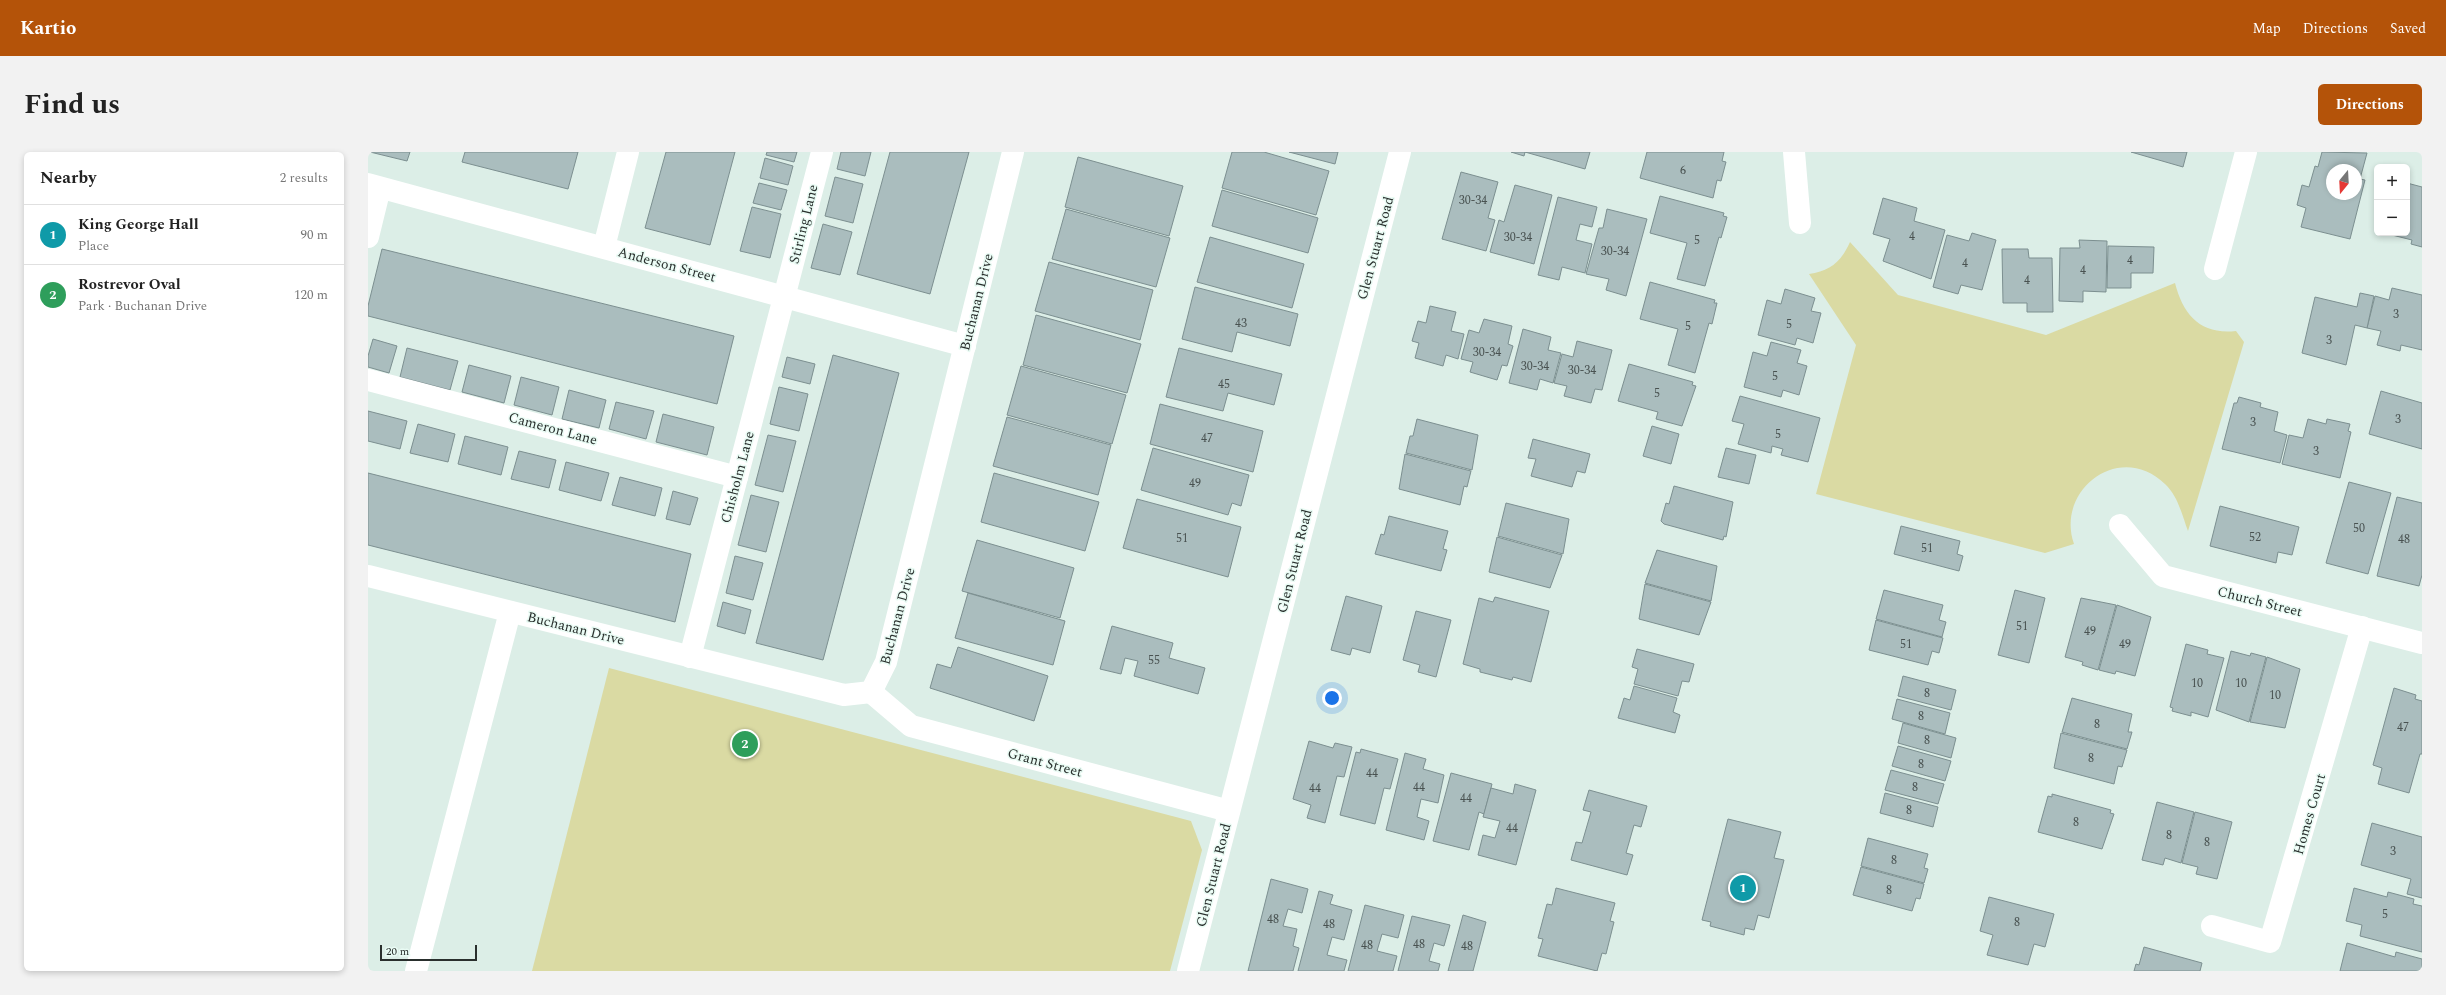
<!DOCTYPE html>
<html lang="en">
<head>
<meta charset="utf-8">
<style>
	body { margin:0; font-family:Spectral,serif; background:#f2f2f2; color:#222 }
	.controls { position:absolute; right:12px; top:12px; display:grid; overflow:hidden; border-radius:6px; box-shadow:0 2px 6px #0003 }
	.controls button { width:36px; height:36px; display:grid; place-items:center; padding:0; border:0; border-bottom:1px solid #e0e0e0; background:#fff; color:#222; font:20px sans-serif }
	.compass { position:absolute; left:1958px; top:12px; width:36px; height:36px; border-radius:50%; background:#fff; box-shadow:0 2px 6px #0003; rotate:198deg }
	.scale { position:absolute; left:12px; bottom:10px; width:97px; box-sizing:border-box; padding-left:4px; border:2px solid #292f2d; border-top:0; font-size:11px; line-height:14px; white-space:nowrap; color:#292f2d; -webkit-text-stroke:3px #e9fbf4; paint-order:stroke }
	.you { position:absolute; left:964px; top:546px; width:14px; height:14px; margin:-10px; border:3px solid #fff; border-radius:50%; background:#1a73e8; box-shadow:0 0 0 6px #1a73e833 }
	.badge { display:grid; place-items:center; width:26px; height:26px; border-radius:50%; background:#b45309; color:#fff; font-size:13px; font-weight:700 }
	.pin { position:absolute; translate:-50% -50%; border:2px solid #fff; box-shadow:0 1px 4px #0006 }
	.list { margin:0; padding:0; list-style:none }
	h2 { display:flex; justify-content:space-between; align-items:center; height:52px; margin:0; padding:0 16px; font-size:17px }
	h2 small { font-size:13px; font-weight:400; color:#767676 }
	.list li { display:grid; grid-template-columns:26px 1fr auto; gap:12px; align-items:center; box-sizing:border-box; height:60px; padding:0 16px; border-top:1px solid #e0e0e0 }
	.list b { display:block; font-size:15px; white-space:nowrap }
	.list p { margin:0; font-size:13px; white-space:nowrap; color:#767676 }
	.list em { font-size:13px; font-style:normal; color:#767676 }
	.map { position:relative; flex:none; width:2054px; height:819px; overflow:hidden; border-radius:6px }
	header { display:flex; align-items:center; gap:24px; box-sizing:border-box; height:56px; padding:0 20px; background:#b45309; color:#fff }
	header strong { font-size:19px }
	nav { display:flex; gap:22px; margin-inline-start:auto; font-size:14px }
	.intro { display:flex; align-items:center; justify-content:space-between; box-sizing:border-box; height:96px; padding:0 24px }
	h1 { margin:0; font-size:28px }
	.button { padding:10px 18px; border-radius:6px; background:#b45309; color:#fff; font-size:14px; font-weight:700 }
	main { display:flex; gap:24px; padding:0 24px }
	aside { flex:1; background:#fff; border-radius:6px; box-shadow:0 2px 6px #0003 }
	.map>svg:first-child { display:block }
</style>
</head>
<body>
<header>
<strong>Kartio</strong>
<nav><a>Map</a><a>Directions</a><a>Saved</a></nav>
</header>
<div class="intro"><h1>Find us</h1><a class="button">Directions</a></div>
<main>
<aside>
<h2>Nearby<small>2 results</small></h2>
<ul class="list">
<li><span class="badge" style="background:#0f9aa8">1</span><div><b>King George Hall</b><p>Place</p></div><em>90 m</em></li>
<li><span class="badge" style="background:#2e9e5b">2</span><div><b>Rostrevor Oval</b><p>Park · Buchanan Drive</p></div><em>120 m</em></li>
</ul>
</aside>
<div class="map">
<svg width="2054" height="819" viewBox="0 0 2054 819">
	<rect width="100%" height="100%" fill="#dceee7"/>
	<g fill="#dadaa3">
		<path d="M1482,90L1530,143L1678,183L1807,131C1815,163 1833,183 1868,179L1876,190L1820,379C1814,363 1810,344 1797,332C1752,288 1687,338 1706,392L1677,401L1448,342L1488,193L1441,122C1462,119 1473,110 1482,90Z"/>
		<polygon points="241,516 823,669 834,698 802,819 164,819"/>
	</g>
	<g fill="#aabdbe" stroke="#7c8f90" fill-rule="evenodd">
		<polygon points="2,0 42,0 39,9"/>
		<polygon points="97,0 210,0 200,37 94,10"/>
		<polygon points="298,0 367,0 342,93 277,76"/>
		<polygon points="399,0 429,0 426,10 398,3"/>
		<polygon points="473,0 503,0 497,24 469,17"/>
		<polygon points="522,0 601,0 562,142 489,122"/>
		<polygon points="864,0 896,0 961,19 948,63 854,36"/>
		<polygon points="921,0 970,0 967,12"/>
		<polygon points="1143,0 1157,0 1156,4"/>
		<polygon points="1157,0 1222,0 1217,17"/>
		<polygon points="1279,0 1356,0 1354,9 1358,10 1353,29 1349,28 1345,46 1272,26"/>
		<polygon points="1763,0 1819,0 1815,15"/>
		<path d="M1954,0L1999,1L1992,27L1997,28L1982,87L1933,75L1938,56L1929,53L1934,33L1941,35L1947,14L1950,15ZM1964,18H1988V42H1964Z"/>
		<polygon points="710,5 815,34 801,84 697,55"/>
		<polygon points="397,6 425,14 420,33 392,26"/>
		<polygon points="1093,20 1130,30 1120,66 1127,68 1118,99 1074,87"/>
		<polygon points="467,25 495,32 485,71 457,64"/>
		<polygon points="391,31 419,38 413,58 385,51"/>
		<polygon points="2039,31 2054,35 2054,95 2043,92 2044,88 2024,83 2024,81 2039,81"/>
		<polygon points="1147,33 1184,43 1166,112 1122,100 1131,68 1136,70"/>
		<polygon points="854,38 950,66 940,101 844,74"/>
		<polygon points="1292,44 1356,61 1355,64 1359,65 1353,86 1351,85 1337,134 1309,127 1319,91 1282,81"/>
		<polygon points="1190,45 1229,55 1224,75 1212,72 1208,88 1224,92 1217,121 1194,115 1191,128 1170,123"/>
		<polygon points="1515,46 1549,56 1546,69 1577,78 1563,127 1515,109 1522,87 1505,82"/>
		<polygon points="384,55 413,62 402,106 372,99"/>
		<polygon points="698,57 802,86 788,135 684,107"/>
		<polygon points="1239,57 1279,67 1258,144 1238,138 1241,127 1218,122 1231,76 1235,76"/>
		<polygon points="455,72 484,80 472,123 443,116"/>
		<polygon points="1604,81 1628,88 1614,138 1593,133 1590,142 1565,135 1579,83 1601,89"/>
		<polygon points="842,85 936,112 924,156 829,130"/>
		<polygon points="1711,88 1739,89 1738,140 1715,139 1715,150 1691,149 1692,96 1712,96"/>
		<polygon points="1740,94 1786,95 1785,121 1763,121 1763,136 1739,136"/>
		<polygon points="14,97 366,184 349,252 0,164 0,154"/>
		<polygon points="1634,97 1660,97 1661,106 1684,106 1685,160 1659,160 1659,151 1635,151"/>
		<polygon points="681,110 785,138 772,188 667,159"/>
		<polygon points="1282,130 1347,148 1346,151 1349,151 1344,172 1341,171 1327,221 1300,213 1310,177 1272,167"/>
		<polygon points="827,135 930,162 922,194 869,180 864,200 814,187"/>
		<polygon points="2024,136 2054,143 2054,198 2033,193 2032,199 2009,193 2013,179 1999,176 2007,144 2021,148"/>
		<polygon points="1417,137 1447,146 1443,159 1453,161 1445,191 1429,186 1427,193 1390,183 1399,148 1413,152"/>
		<polygon points="1992,141 2006,144 1999,176 1987,173 1978,213 1934,201 1947,145 1989,155"/>
		<polygon points="1062,154 1088,160 1083,179 1096,182 1090,207 1078,203 1075,214 1047,206 1051,191 1044,189 1050,169 1058,171"/>
		<polygon points="668,163 773,192 759,241 655,213"/>
		<polygon points="1116,167 1144,174 1140,192 1145,194 1139,214 1134,213 1129,228 1102,220 1105,210 1093,207 1101,178 1111,181"/>
		<polygon points="1155,177 1183,185 1180,198 1193,201 1185,231 1172,227 1169,238 1141,231"/>
		<polygon points="5,187 29,194 21,221 0,215 0,204"/>
		<polygon points="1209,189 1244,198 1234,238 1227,237 1223,251 1196,244 1199,234 1186,231 1194,202 1205,205"/>
		<polygon points="1403,190 1433,198 1429,211 1439,214 1431,243 1415,238 1413,245 1376,235 1385,200 1399,204"/>
		<polygon points="39,196 90,209 82,238 32,225"/>
		<polygon points="811,196 914,222 906,253 860,241 855,259 798,245"/>
		<polygon points="465,203 531,221 455,508 388,491"/>
		<polygon points="419,205 447,212 442,232 414,225"/>
		<polygon points="1261,212 1325,230 1324,233 1328,234 1314,274 1288,267 1290,260 1250,249"/>
		<polygon points="101,213 143,224 136,251 94,240"/>
		<polygon points="653,214 758,243 744,292 639,263"/>
		<polygon points="153,225 191,235 184,263 146,253"/>
		<polygon points="411,235 440,242 431,279 402,272"/>
		<polygon points="201,238 238,248 231,276 194,267"/>
		<polygon points="2013,239 2054,251 2054,297 2001,282"/>
		<polygon points="1372,244 1452,266 1440,310 1413,303 1415,297 1404,294 1403,301 1370,292 1376,272 1364,269"/>
		<polygon points="1871,245 1893,251 1892,255 1910,260 1906,279 1919,283 1912,311 1854,297 1866,251 1869,251"/>
		<polygon points="248,250 286,259 278,287 241,277"/>
		<polygon points="792,252 895,279 885,320 782,292"/>
		<polygon points="0,259 39,269 32,297 0,289"/>
		<polygon points="295,262 346,275 339,303 288,290"/>
		<polygon points="639,265 743,293 730,343 625,314"/>
		<polygon points="1049,267 1110,283 1104,318 1038,301 1042,284 1045,284"/>
		<polygon points="1940,267 1958,272 1959,267 1982,272 1980,279 1983,280 1972,326 1914,312 1921,283 1935,286"/>
		<polygon points="50,272 87,282 80,310 42,301"/>
		<polygon points="1284,274 1311,282 1303,312 1275,304"/>
		<polygon points="400,283 428,289 415,340 387,333"/>
		<polygon points="97,284 140,295 133,323 90,312"/>
		<polygon points="1165,287 1222,302 1217,321 1209,319 1204,335 1163,324 1168,307 1160,306"/>
		<polygon points="785,296 881,323 873,354 864,351 860,363 773,338"/>
		<polygon points="1358,296 1388,303 1381,332 1350,325"/>
		<polygon points="151,299 188,308 181,336 143,327"/>
		<polygon points="1037,302 1103,319 1099,335 1096,334 1092,353 1031,337"/>
		<polygon points="198,310 241,321 233,349 191,338"/>
		<polygon points="0,321 323,402 307,470 0,393"/>
		<polygon points="626,321 731,350 717,399 613,370"/>
		<polygon points="252,325 294,336 287,364 244,353"/>
		<polygon points="1981,330 2023,341 2000,422 1958,411"/>
		<polygon points="1306,334 1365,350 1358,385 1356,384 1355,388 1296,372 1293,369 1298,351 1301,352"/>
		<polygon points="305,339 330,346 322,373 298,367"/>
		<polygon points="383,343 411,350 398,400 370,393"/>
		<polygon points="2029,345 2054,351 2054,423 2051,434 2009,424"/>
		<polygon points="769,347 873,375 860,425 755,396"/>
		<polygon points="1138,351 1201,367 1195,402 1130,384"/>
		<polygon points="1852,354 1931,375 1924,403 1910,400 1908,411 1842,394"/>
		<polygon points="1021,364 1080,379 1075,397 1079,398 1073,419 1007,402 1013,382 1016,383"/>
		<polygon points="1533,374 1592,389 1589,402 1595,404 1591,419 1526,402"/>
		<polygon points="1129,385 1194,403 1182,436 1121,420"/>
		<polygon points="609,388 706,416 692,466 594,439"/>
		<polygon points="1289,398 1349,414 1343,449 1277,431"/>
		<polygon points="367,404 395,411 385,448 358,441"/>
		<polygon points="1277,432 1343,450 1331,483 1271,467"/>
		<polygon points="1516,438 1575,453 1571,468 1578,470 1574,485 1508,467"/>
		<polygon points="1647,438 1677,446 1661,511 1630,503"/>
		<polygon points="600,441 697,469 685,513 587,486"/>
		<polygon points="978,444 1014,454 1002,501 984,496 982,503 963,498"/>
		<polygon points="1127,445 1181,459 1163,530 1145,525 1144,528 1112,520 1112,517 1095,512 1111,446 1125,450"/>
		<polygon points="1713,446 1748,453 1730,518 1714,513 1715,510 1697,505"/>
		<polygon points="355,450 383,458 377,482 349,474"/>
		<polygon points="1749,453 1783,465 1767,524 1748,519 1747,522 1731,518"/>
		<polygon points="1048,459 1083,468 1068,525 1050,520 1052,513 1035,508"/>
		<polygon points="1508,468 1575,486 1571,501 1564,499 1560,513 1501,498"/>
		<polygon points="744,474 805,491 801,506 837,516 830,542 766,524 770,509 757,506 753,522 732,517"/>
		<polygon points="1818,492 1840,498 1839,502 1856,506 1840,565 1823,560 1823,564 1804,559 1805,556 1802,555"/>
		<polygon points="590,495 680,524 666,569 562,536 569,512 583,516"/>
		<polygon points="1269,497 1326,512 1321,530 1314,529 1310,544 1266,532 1270,517 1264,515"/>
		<polygon points="1863,499 1882,504 1883,501 1898,505 1881,570 1848,558"/>
		<polygon points="1899,505 1932,517 1917,576 1882,570"/>
		<polygon points="1535,524 1588,538 1583,558 1530,544"/>
		<polygon points="1266,534 1309,546 1305,560 1312,563 1307,581 1250,566 1256,546 1262,548"/>
		<polygon points="2026,536 2048,543 2047,547 2054,549 2054,602 2052,602 2041,641 2010,632 2014,616 2005,613"/>
		<polygon points="1704,546 1764,562 1760,580 1764,580 1759,597 1694,580"/>
		<polygon points="1529,547 1582,561 1577,582 1524,567"/>
		<polygon points="1535,571 1588,586 1583,606 1530,591"/>
		<polygon points="1693,581 1759,598 1754,615 1750,614 1746,632 1686,616"/>
		<polygon points="941,589 965,596 967,591 984,595 976,625 969,624 957,671 939,666 943,653 925,647"/>
		<polygon points="1530,594 1583,609 1577,629 1524,614"/>
		<polygon points="993,597 1030,607 1022,637 1016,636 1007,672 972,663 988,600 992,601"/>
		<polygon points="1037,601 1058,607 1055,617 1076,623 1070,651 1053,647 1049,665 1061,669 1056,688 1018,678"/>
		<polygon points="1523,618 1576,632 1570,652 1517,638"/>
		<polygon points="1083,621 1124,632 1116,662 1111,660 1101,698 1065,689"/>
		<polygon points="1147,632 1168,638 1148,713 1110,703 1115,683 1127,686 1132,669 1115,665 1123,636 1145,642"/>
		<polygon points="1221,638 1279,654 1273,675 1266,673 1258,701 1265,703 1259,723 1203,708 1208,690 1214,691 1223,660 1215,658"/>
		<polygon points="1517,641 1570,655 1565,675 1512,661"/>
		<polygon points="1684,642 1743,658 1742,661 1746,662 1734,697 1670,680 1680,644 1684,645"/>
		<polygon points="1789,650 1826,660 1813,711 1797,706 1795,713 1774,708"/>
		<polygon points="1827,660 1864,670 1849,727 1828,722 1830,715 1814,711"/>
		<polygon points="1360,667 1413,680 1406,706 1416,708 1401,766 1390,763 1386,778 1377,776 1376,783 1342,774 1343,770 1334,768"/>
		<polygon points="2004,671 2054,685 2054,746 2039,742 2043,727 1993,713"/>
		<polygon points="1500,686 1560,702 1556,716 1560,717 1556,731 1493,714"/>
		<polygon points="1493,715 1556,732 1552,747 1548,746 1544,759 1485,743"/>
		<polygon points="903,727 940,737 934,761 920,757 915,774 929,777 925,794 931,796 925,819 880,819"/>
		<polygon points="1188,736 1247,751 1242,769 1246,770 1238,802 1234,801 1229,819 1170,804 1175,787 1170,786 1179,752 1184,753"/>
		<polygon points="1986,736 2019,745 2020,740 2046,747 2045,752 2054,754 2054,800 1992,784 1994,773 1978,769"/>
		<polygon points="951,739 965,743 962,752 984,758 976,788 964,785 959,803 979,808 976,819 930,819"/>
		<polygon points="1621,745 1686,762 1677,795 1666,792 1660,813 1619,803 1625,783 1612,779"/>
		<polygon points="997,753 1036,763 1030,786 1014,782 1009,799 1029,804 1025,819 980,819"/>
		<polygon points="1095,763 1118,770 1105,819 1080,819"/>
		<polygon points="1044,764 1082,773 1076,794 1066,791 1061,809 1072,812 1070,819 1030,819"/>
		<polygon points="1979,791 2027,805 2028,800 2054,807 2054,819 1972,819"/>
		<polygon points="1776,795 1834,811 1832,819 1766,819 1768,812 1771,813"/>
	</g>
	<g fill="none" stroke-linecap="round" stroke-linejoin="round">
		<g stroke="#fff" stroke-width="22">
			<polyline points="1426,0 1432,71"/>
			<polyline points="0,32 597,194"/>
			<polyline points="0,85 12,36"/>
			<polyline points="236,95 260,0"/>
			<polyline points="1847,117 1878,0"/>
			<polyline points="0,228 369,325"/>
			<polyline points="1752,373 1795,424 2054,491"/>
			<polyline points="0,424 476,543 503,540 518,510 645,0"/>
			<polyline points="322,505 454,0"/>
			<polyline points="503,540 543,574 861,659"/>
			<polyline points="1844,774 1902,790 1994,475"/>
			<polyline points="48,819 142,460"/>
			<polyline points="820,819 1032,0"/>
		</g>
	</g>
	<g text-anchor="middle" stroke-width="3" stroke-linejoin="round" paint-order="stroke">
		<g font-size="12" fill="#495251">
			<text x="1315" y="22">6</text>
			<text x="1105" y="52">30-34</text>
			<text x="1544" y="88">4</text>
			<text x="1150" y="89">30-34</text>
			<text x="1329" y="92">5</text>
			<text x="1247" y="103">30-34</text>
			<text x="1762" y="112">4</text>
			<text x="1597" y="115">4</text>
			<text x="1715" y="122">4</text>
			<text x="1659" y="132">4</text>
			<text x="2028" y="166">3</text>
			<text x="873" y="175">43</text>
			<text x="1421" y="176">5</text>
			<text x="1320" y="178">5</text>
			<text x="1961" y="192">3</text>
			<text x="1119" y="204">30-34</text>
			<text x="1167" y="218">30-34</text>
			<text x="1214" y="222">30-34</text>
			<text x="1407" y="228">5</text>
			<text x="856" y="236">45</text>
			<text x="1289" y="245">5</text>
			<text x="2030" y="271">3</text>
			<text x="1885" y="274">3</text>
			<text x="1410" y="286">5</text>
			<text x="839" y="290">47</text>
			<text x="1948" y="303">3</text>
			<text x="827" y="335">49</text>
			<text x="1991" y="380">50</text>
			<text x="1887" y="389">52</text>
			<text x="814" y="390">51</text>
			<text x="2036" y="391">48</text>
			<text x="1559" y="400">51</text>
			<text x="1654" y="478">51</text>
			<text x="1722" y="483">49</text>
			<text x="1538" y="496">51</text>
			<text x="1757" y="496">49</text>
			<text x="786" y="512">55</text>
			<text x="1829" y="535">10</text>
			<text x="1873" y="535">10</text>
			<text x="1559" y="545">8</text>
			<text x="1907" y="547">10</text>
			<text x="1553" y="568">8</text>
			<text x="1729" y="576">8</text>
			<text x="2035" y="579">47</text>
			<text x="1559" y="592">8</text>
			<text x="1723" y="610">8</text>
			<text x="1553" y="616">8</text>
			<text x="1004" y="625">44</text>
			<text x="1051" y="639">44</text>
			<text x="1547" y="639">8</text>
			<text x="947" y="640">44</text>
			<text x="1098" y="650">44</text>
			<text x="1541" y="662">8</text>
			<text x="1708" y="674">8</text>
			<text x="1144" y="680">44</text>
			<text x="1801" y="687">8</text>
			<text x="1839" y="694">8</text>
			<text x="2025" y="703">3</text>
			<text x="1526" y="712">8</text>
			<text x="1521" y="742">8</text>
			<text x="2017" y="766">5</text>
			<text x="905" y="771">48</text>
			<text x="1649" y="774">8</text>
			<text x="961" y="776">48</text>
			<text x="1051" y="796">48</text>
			<text x="999" y="797">48</text>
			<text x="1099" y="798">48</text>
		</g>
		<g font-size="14" fill="#292f2d" stroke="#e9fbf4">
			<text transform="translate(435 72) rotate(-76)" y="5">Stirling Lane</text>
			<text transform="translate(1007 96) rotate(-75)" y="5">Glen Stuart Road</text>
			<text transform="translate(299 112) rotate(15)" y="5">Anderson Street</text>
			<text transform="translate(608 150) rotate(-76)" y="5">Buchanan Drive</text>
			<text transform="translate(185 276) rotate(15)" y="5">Cameron Lane</text>
			<text transform="translate(369 325) rotate(-75)" y="5">Chisholm Lane</text>
			<text transform="translate(926 409) rotate(-76)" y="5">Glen Stuart Road</text>
			<text transform="translate(1892 449) rotate(14)" y="5">Church Street</text>
			<text transform="translate(529 464) rotate(-75)" y="5">Buchanan Drive</text>
			<text transform="translate(208 476) rotate(14)" y="5">Buchanan Drive</text>
			<text transform="translate(677 610) rotate(15)" y="5">Grant Street</text>
			<text transform="translate(1941 662) rotate(-74)" y="5">Homes Court</text>
			<text transform="translate(845 723) rotate(-76)" y="5">Glen Stuart Road</text>
		</g>
	</g>
</svg>
<div class="controls">
<button>+</button>
<button>−</button>
</div>
<svg class="compass" viewBox="-18 -18 36 36"><path d="M0-13l5 13h-10z" fill="#e53935"/><path d="M0 13l5-13h-10z" fill="#767676"/></svg>
<div class="scale">20 m</div>
<div class="you"></div>
<div class="pin badge" style="left:1375px;top:736px;background:#0f9aa8">1</div>
<div class="pin badge" style="left:377px;top:592px;background:#2e9e5b">2</div>
</div>
</main>
</body>
</html>
